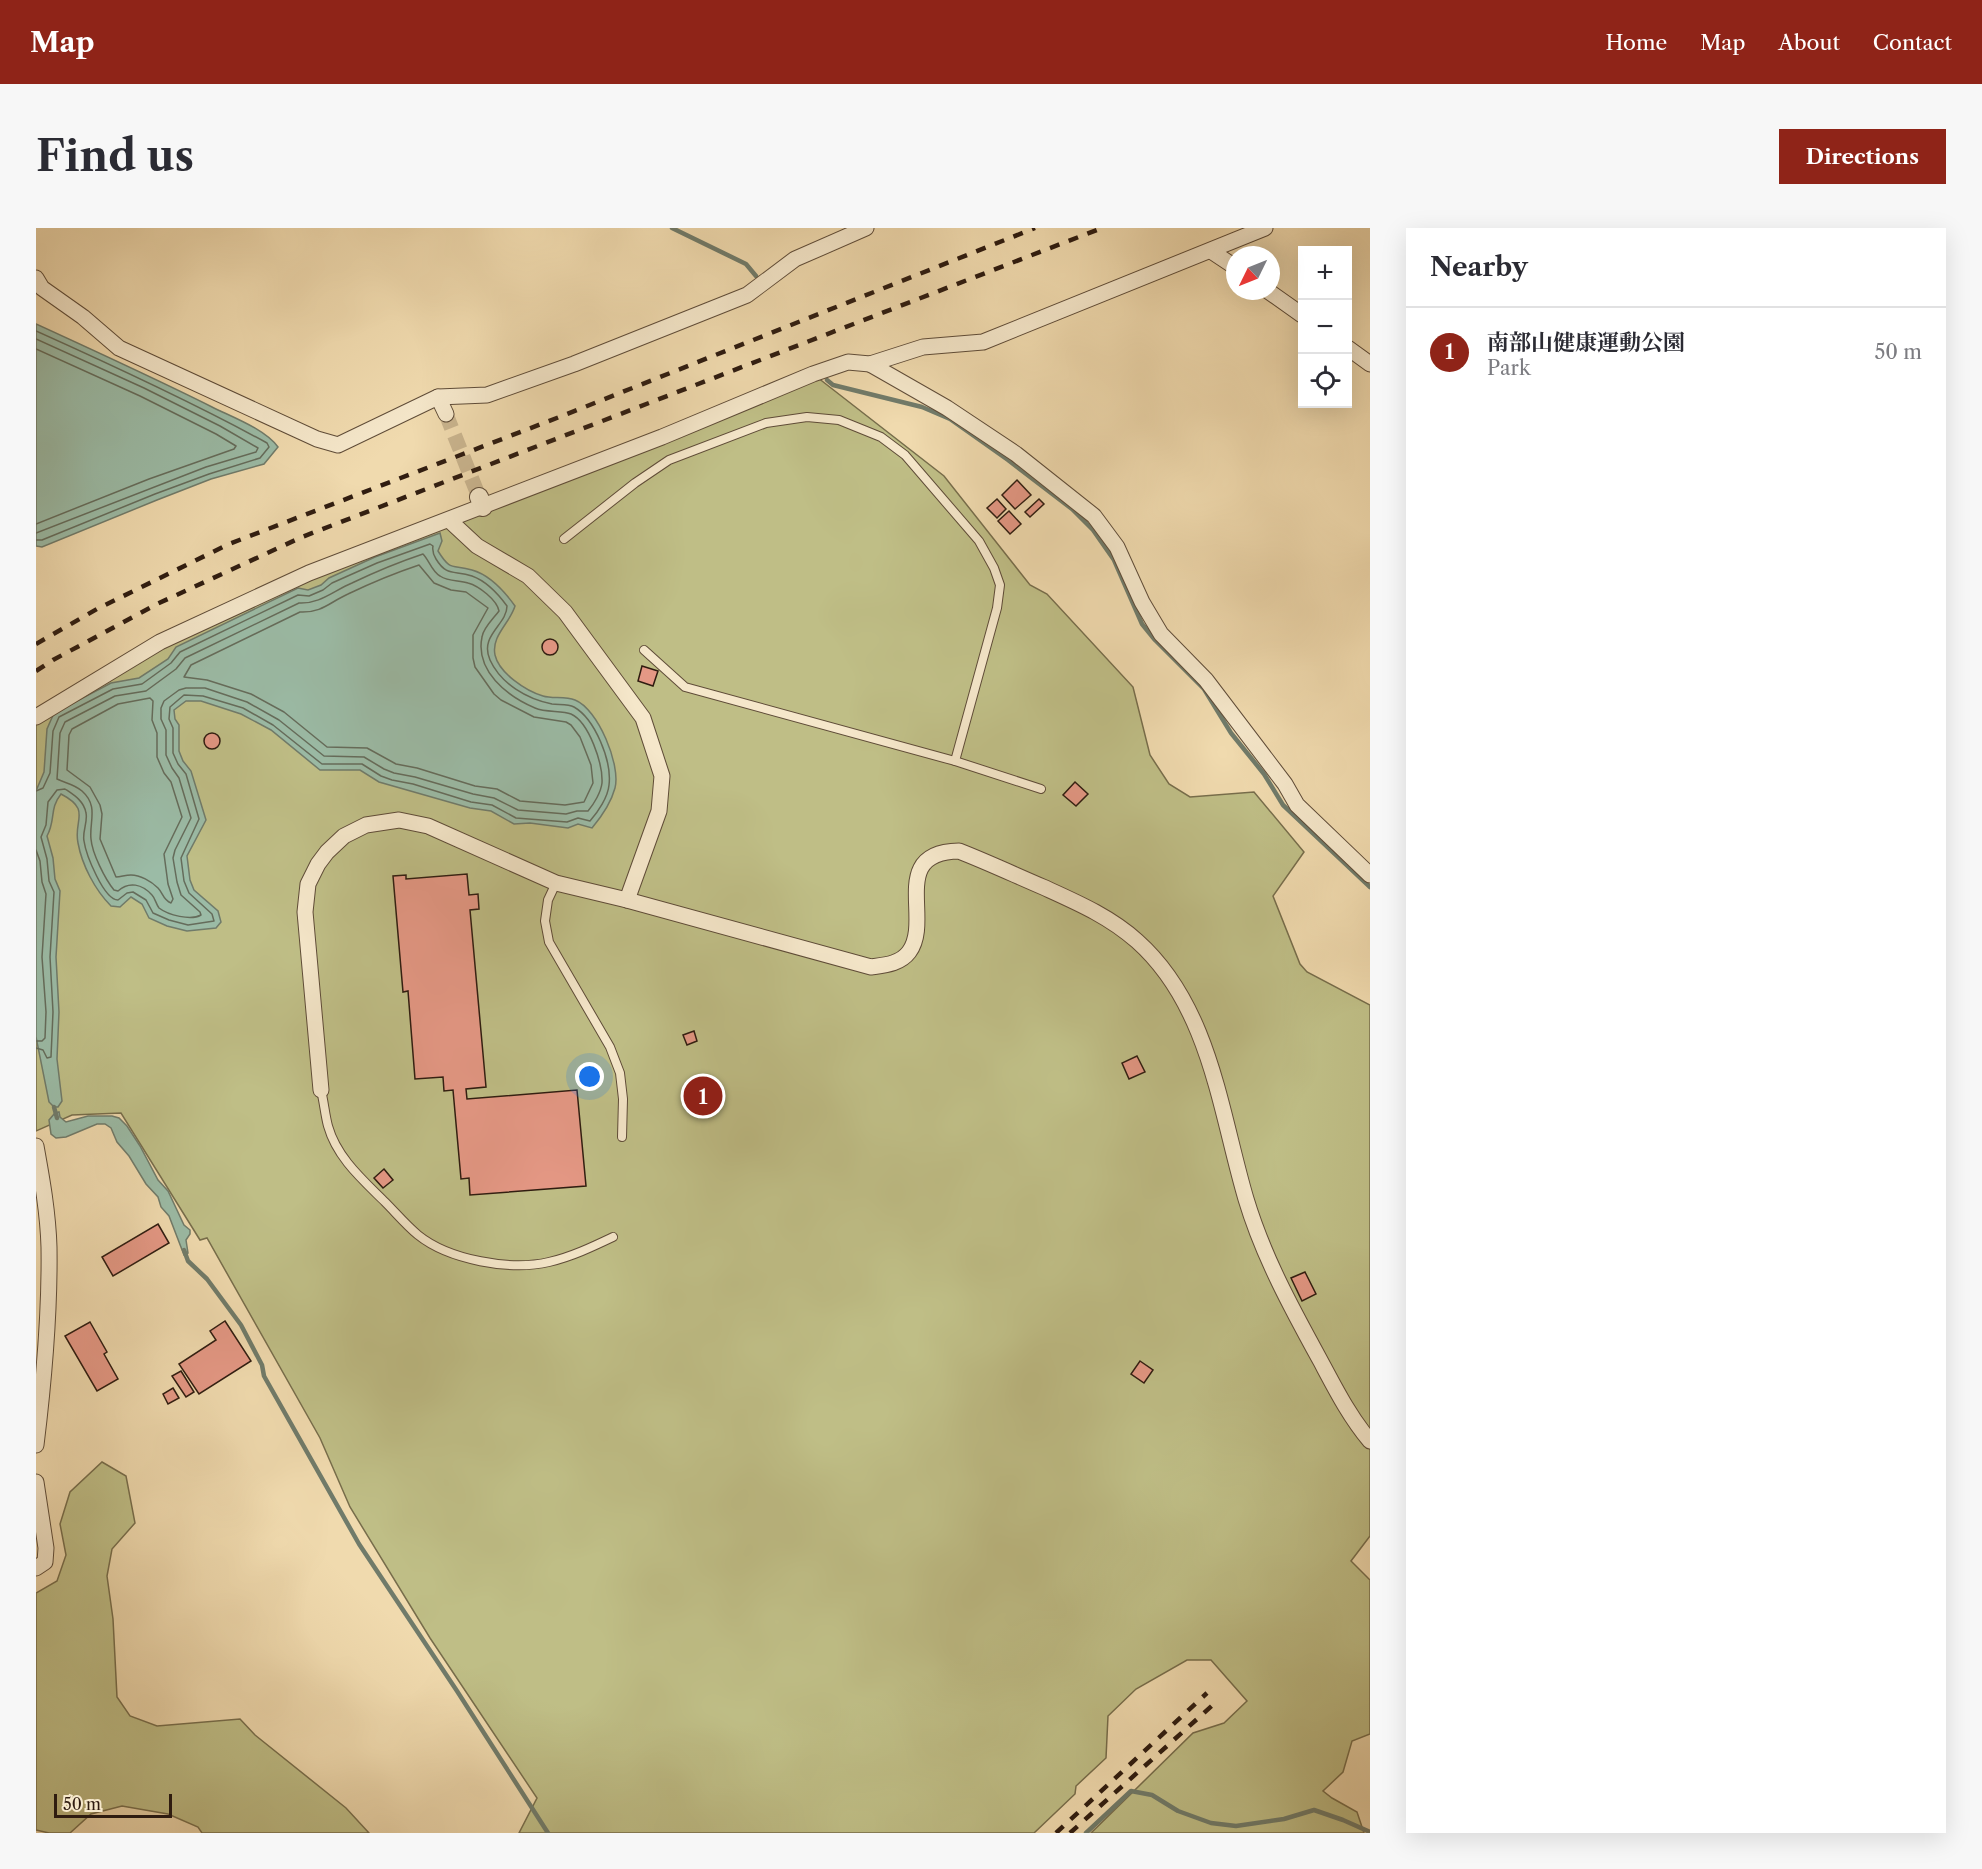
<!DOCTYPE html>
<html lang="en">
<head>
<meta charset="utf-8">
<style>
	body { margin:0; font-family:"Libre Caslon Text","Noto Serif JP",serif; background:#f7f7f7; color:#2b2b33 }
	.controls { position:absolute; right:18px; top:18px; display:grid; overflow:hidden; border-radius:0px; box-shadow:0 6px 24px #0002 }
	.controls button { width:54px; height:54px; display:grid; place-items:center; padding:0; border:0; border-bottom:2px solid #e1e1e2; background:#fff; color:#2b2b33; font:30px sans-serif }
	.compass { position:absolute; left:1190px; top:18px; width:54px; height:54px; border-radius:50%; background:#fff; box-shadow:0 6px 24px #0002; rotate:227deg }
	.scale { position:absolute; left:18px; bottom:15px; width:118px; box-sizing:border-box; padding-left:6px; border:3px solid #2f1c10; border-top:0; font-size:16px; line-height:21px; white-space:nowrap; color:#2f1c10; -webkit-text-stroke:4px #f5e7ca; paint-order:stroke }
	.you { position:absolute; left:554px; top:849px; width:21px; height:21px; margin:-15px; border:4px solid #fff; border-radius:50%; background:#1a73e8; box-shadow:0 0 0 9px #1a73e833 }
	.badge { display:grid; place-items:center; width:39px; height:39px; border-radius:50%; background:#8f2418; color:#fff; font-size:20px; font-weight:700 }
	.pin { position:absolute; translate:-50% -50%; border:3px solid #fff; box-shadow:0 2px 6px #0006 }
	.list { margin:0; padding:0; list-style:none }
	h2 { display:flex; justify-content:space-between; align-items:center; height:78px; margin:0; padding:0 24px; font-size:26px }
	h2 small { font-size:20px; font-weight:400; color:#7c7c81 }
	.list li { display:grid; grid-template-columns:39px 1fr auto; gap:18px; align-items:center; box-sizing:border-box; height:90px; padding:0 24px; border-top:2px solid #e1e1e2 }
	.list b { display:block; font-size:22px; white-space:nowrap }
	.list p { margin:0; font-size:20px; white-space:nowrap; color:#7c7c81 }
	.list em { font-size:20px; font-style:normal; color:#7c7c81 }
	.icon { flex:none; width:33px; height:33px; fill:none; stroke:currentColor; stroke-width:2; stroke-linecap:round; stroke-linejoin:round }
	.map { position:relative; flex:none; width:1334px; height:1605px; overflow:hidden; border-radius:0px }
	header { display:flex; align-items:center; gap:36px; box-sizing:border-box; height:84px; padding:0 30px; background:#8f2418; color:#fff }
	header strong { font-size:28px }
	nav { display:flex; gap:33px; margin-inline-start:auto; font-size:21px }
	.intro { display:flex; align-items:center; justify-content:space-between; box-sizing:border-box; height:144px; padding:0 36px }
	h1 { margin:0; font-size:42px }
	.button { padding:15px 27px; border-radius:0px; background:#8f2418; color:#fff; font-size:21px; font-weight:700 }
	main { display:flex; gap:36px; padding:0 36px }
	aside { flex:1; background:#fff; border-radius:0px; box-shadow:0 6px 24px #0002 }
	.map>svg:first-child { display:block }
</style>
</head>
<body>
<header>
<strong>Map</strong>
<nav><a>Home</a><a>Map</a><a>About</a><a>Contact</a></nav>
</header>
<div class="intro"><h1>Find us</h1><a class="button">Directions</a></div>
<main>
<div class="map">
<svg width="1334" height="1605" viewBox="0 0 1334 1605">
	<rect width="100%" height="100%" fill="#f0daae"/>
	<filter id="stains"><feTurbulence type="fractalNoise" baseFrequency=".00333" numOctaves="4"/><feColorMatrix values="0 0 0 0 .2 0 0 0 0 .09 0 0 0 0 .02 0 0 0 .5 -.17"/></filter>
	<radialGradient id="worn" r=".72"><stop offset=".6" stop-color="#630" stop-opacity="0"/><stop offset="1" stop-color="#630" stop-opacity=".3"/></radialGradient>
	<g fill="#bfbe86" stroke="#776d4b" stroke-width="1.5">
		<polygon points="777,146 908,248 994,357 1011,366 1097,459 1114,527 1133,556 1154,569 1218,564 1268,624 1237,668 1264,736 1271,744 1334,777 1334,1308 1315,1333 1334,1352 1334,1506 1316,1513 1307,1544 1287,1563 1296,1570 1321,1584 1328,1605 1055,1605 1157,1505 1188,1495 1211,1473 1175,1432 1151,1432 1100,1461 1072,1488 1070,1530 1040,1558 1039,1566 998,1605 483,1605 501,1570 394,1410 314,1279 284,1210 171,1010 164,1012 85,885 36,887 0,903 0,489 124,414"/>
		<polygon points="66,1234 90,1248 99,1295 76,1321 71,1348 77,1391 81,1469 94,1488 121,1498 204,1491 219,1507 310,1580 333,1605 166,1605 162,1599 132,1586 86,1578 55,1586 34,1605 13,1605 0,1602 0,1365 21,1353 30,1327 24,1296 34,1264"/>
	</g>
	<g fill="#9bbba6" stroke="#707b6a" stroke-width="1.5">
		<path d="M0,96C59,123 118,150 176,179C196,189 229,201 242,219L228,236L175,251L121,272L6,319L0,318Z"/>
		<path d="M404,305L406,313L402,323C415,344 416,336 436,342C454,347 469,364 479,378C474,395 455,408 459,427C463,445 490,463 507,468C516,471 529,468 539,472C562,481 585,537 579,560C575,575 566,588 556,600L542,596L532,600L494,595L478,596L455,583L434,580L343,554L324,542H284L235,502L205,486L165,473H150L138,482L139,491L143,497V523L147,533L155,543L170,592L151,628L154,652L158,662L182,683L185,694L180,700L151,703L131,698L113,690L106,676L95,669L84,679L75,678C59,662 46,637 42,615C37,592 56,582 25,566C13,581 20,592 11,608L17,630L19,651L24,663L20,729L23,784L21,831L26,873L22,879H18L13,874L0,809V563L8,544L11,501L18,485L75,455L103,450L132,431L140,419L262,360L272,362L285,357L293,350L339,329Z"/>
		<polygon points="23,884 24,889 30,894 52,888 76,888 83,890 91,898 104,918 122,952 132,963 148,997 154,1002 154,1006 150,1012 152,1025 148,1027 133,988 125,979 122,969 110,956 93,928 81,914 75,900 69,896 61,896 30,909 20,910 15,906 13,892 19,885"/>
	</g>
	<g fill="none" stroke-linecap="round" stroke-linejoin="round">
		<g stroke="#656c5b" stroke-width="1.5">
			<path d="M0,103C78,138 156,174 231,215L233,219L224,230L173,246L119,266L6,312H0"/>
			<polyline points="0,111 108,160 184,198 222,220 220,224 170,239 0,305"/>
			<polyline points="0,121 104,168 180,206 200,218 198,221 113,251 0,296"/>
			<path d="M387,326C393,332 396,344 404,348C413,354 423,352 432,355C443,358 461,372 463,383C458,390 447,400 446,409C439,443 471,468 499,480C510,485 526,482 535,486C553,494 567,536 566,555C565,564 558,576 552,583H541L530,586L482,582L458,570L437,566L379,549L358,545L348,541L328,529L288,528L243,492L211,474L169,460H150L143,462L128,473L125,480V491L130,502V527L136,540L143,550L155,590L139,622L137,630L141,654L145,667L164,684L165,687C155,693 132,687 123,680C120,676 119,670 116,667C106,656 93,653 82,663L78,662C69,651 56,625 55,611C53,594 63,578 46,563C38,556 29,555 21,551L24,505L29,494L79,468L110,463L140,441L149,430L263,375C284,376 297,363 316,355C339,344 363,334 387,326Z"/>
			<path d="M383,337L398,355L415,362L430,364L452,380L437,407V430L439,439L458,466L465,472L498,489L530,494L535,497L544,509L555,537L557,555L548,574L529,577L484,573L461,561L439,558L381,540L360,536L331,520L291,519L248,484L215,466L171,452L148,449L155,437L264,384C286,385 294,374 312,366C335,355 359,345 383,337Z"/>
			<path d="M114,470L117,473L116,492L121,505V529L128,545L135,554L146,589L128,626L132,656L137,671L135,675C127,672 127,665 122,660C115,653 104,647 95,647C89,647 85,649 80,649L64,611L66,586L64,577L54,559L31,542L33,507L36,501L82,476Z"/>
			<path d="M0,563L7,560L14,545L17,503L23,489L77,461L106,456L135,435L144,424L262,367L273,368L287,362L296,355L341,335L394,316L397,318C396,323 397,326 400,331C411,349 418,342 436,348C450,353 463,367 471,378C471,397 443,407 454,432C465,456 491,471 516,476C523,477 532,476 538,479C559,491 576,533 573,557C572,569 562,584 554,593L542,590L531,594L480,590L456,577L435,574L377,556L356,552L345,548L326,536H286L237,497L207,480L167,468L148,467L134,479L133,491L137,500V525L142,536L150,546L163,591L145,630L148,653L153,665L176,686L178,693L152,697L133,692L117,685L110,672L97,664L91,665L82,672C68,672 50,627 48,613C46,604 52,594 50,585C48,573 38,567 29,561L21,562L12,574L10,597L5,609L11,631L13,653L18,664L14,729L17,784L15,829L11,830L7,822L0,820"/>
			<polyline points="0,622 4,633 6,654 10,666 6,729 10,784 9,810 6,813 0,813"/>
		</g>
		<g stroke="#707b6a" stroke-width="4.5">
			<polyline points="636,0 710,36 720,48"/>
			<polyline points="791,152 797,157 886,179 914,191 972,232 1036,281 1057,302 1078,332 1106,396 1119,412 1168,461 1195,505 1228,546 1247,577 1334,659"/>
			<polyline points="18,879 21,890"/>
			<polyline points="148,1022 152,1033 171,1051 205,1097 226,1137 228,1148 323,1316 421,1463 512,1605"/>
			<polyline points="1050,1605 1095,1563 1116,1567 1142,1583 1175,1595 1200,1598 1248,1591 1278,1582 1307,1592 1334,1604"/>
		</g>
	</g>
	<g fill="#e59885" stroke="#2f1c10" stroke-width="1.5">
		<polygon points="981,252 995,267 979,281 966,267"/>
		<polygon points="961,271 970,281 961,290 951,280"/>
		<polygon points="1003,271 1008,276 994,289 989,284"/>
		<polygon points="973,283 985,296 974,306 962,293"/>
		<circle cx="514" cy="419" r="8"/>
		<polygon points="606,438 622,443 617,458 602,453"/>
		<circle cx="176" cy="513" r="8"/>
		<polygon points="1039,554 1052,566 1040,578 1027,567"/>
		<polygon points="431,646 433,667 442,666 443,681 434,682 450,859 430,861 431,871 541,862 550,958 434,967 433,950 425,951 417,862 408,863 407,849 379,851 372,763 367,764 357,648 370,647 370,651"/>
		<polygon points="658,803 661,813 651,817 647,807"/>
		<polygon points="1101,828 1109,844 1093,851 1086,835"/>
		<polygon points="348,941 357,952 347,960 338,950"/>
		<polygon points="122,996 133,1015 77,1048 66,1029"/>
		<polygon points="1269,1044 1280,1066 1266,1073 1255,1050"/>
		<polygon points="189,1093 215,1133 163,1166 143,1136 180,1112 174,1103"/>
		<polygon points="54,1094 71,1124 68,1126 82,1151 61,1163 29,1108"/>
		<polygon points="1104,1133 1117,1142 1108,1155 1095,1146"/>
		<polygon points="145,1143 158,1164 150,1169 136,1148"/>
		<polygon points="137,1160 143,1170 132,1176 127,1166"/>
	</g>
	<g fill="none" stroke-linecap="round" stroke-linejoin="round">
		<polyline stroke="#c9b48e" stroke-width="15" stroke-dasharray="15 8" stroke-linecap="butt" points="410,186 443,269"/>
		<g stroke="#5f4c38" stroke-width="10">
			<g id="service">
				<polyline points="528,311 599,255 633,232 730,195 771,189 803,192 845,209 869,227 943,313 958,340 964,357 961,380 919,533"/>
				<polyline points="608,422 649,459 919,533 1005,561"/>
				<polyline points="520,655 512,672 509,693 513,714 574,819 584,845 587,871 586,909"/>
				<path d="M285,862C288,874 289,887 292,898C301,930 327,952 349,974C360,985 370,997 382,1007C413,1032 474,1043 513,1034C535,1029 556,1019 577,1009"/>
			</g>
		</g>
		<g stroke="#5f4c38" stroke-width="17">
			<g id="minor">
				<polyline points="1175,23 1199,39"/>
				<polyline points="0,50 6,60 47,89 83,120 281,211 302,217 402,169 451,167 538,136 711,67 759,31 830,0"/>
				<polyline points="1232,63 1266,87"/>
				<polyline points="1312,120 1334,136"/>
				<polyline points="834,136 911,180 980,226 1058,288 1081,319 1106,374 1125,406 1170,452 1249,556 1261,577 1334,647"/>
				<polyline points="402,169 410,186"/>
				<polyline points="413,292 441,318 492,348 529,384 607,490 626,548 623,583 591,672"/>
				<polyline points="0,489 124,414 273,345 626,209 777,146 812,134 834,136 887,119 947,114 1229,0"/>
				<path d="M285,862L269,684L272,656L282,636L291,624L308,608L330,597L363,592L392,598L520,655L591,672L835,739C849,737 864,736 873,724C897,692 852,624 923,623C951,634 979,647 1007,659C1040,674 1073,688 1101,713C1174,778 1184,883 1210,971C1227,1028 1256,1081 1284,1132C1299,1160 1313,1188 1334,1213"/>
				<path d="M0,918C6,951 12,985 13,1019C14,1085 8,1152 0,1217"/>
				<polyline points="0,1254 10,1320 9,1334 0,1340"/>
			</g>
		</g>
		<g stroke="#5f4c38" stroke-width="20">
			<polyline id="tertiary" points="443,269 447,279"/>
		</g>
		<use href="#service" stroke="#f5e7ca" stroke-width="8"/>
		<use href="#minor" stroke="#f5e7ca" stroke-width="15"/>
		<use href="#tertiary" stroke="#f5e7ca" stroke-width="18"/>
		<g stroke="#2f1c10" stroke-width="4.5" stroke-dasharray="10 10" stroke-linecap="butt">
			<polyline points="0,416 61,381 193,316 526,188 999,0"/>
			<polyline points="0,443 17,432 121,376 266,309 1066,0"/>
			<polyline points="1020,1605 1171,1465"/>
			<polyline points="1034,1605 1179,1475"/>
		</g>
	</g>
	<rect width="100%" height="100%" filter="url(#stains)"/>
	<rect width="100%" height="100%" fill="url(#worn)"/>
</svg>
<div class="controls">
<button>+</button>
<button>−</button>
<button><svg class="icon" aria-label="locate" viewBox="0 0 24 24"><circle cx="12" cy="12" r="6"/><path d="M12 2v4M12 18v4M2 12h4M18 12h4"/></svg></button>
</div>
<svg class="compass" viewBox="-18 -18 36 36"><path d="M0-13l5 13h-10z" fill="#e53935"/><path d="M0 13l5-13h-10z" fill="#7c7c81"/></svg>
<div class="scale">50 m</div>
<div class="you"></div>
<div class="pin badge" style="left:667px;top:868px">1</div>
</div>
<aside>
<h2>Nearby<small></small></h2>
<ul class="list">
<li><span class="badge">1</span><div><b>南部山健康運動公園</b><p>Park</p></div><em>50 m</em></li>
</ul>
</aside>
</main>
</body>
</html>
